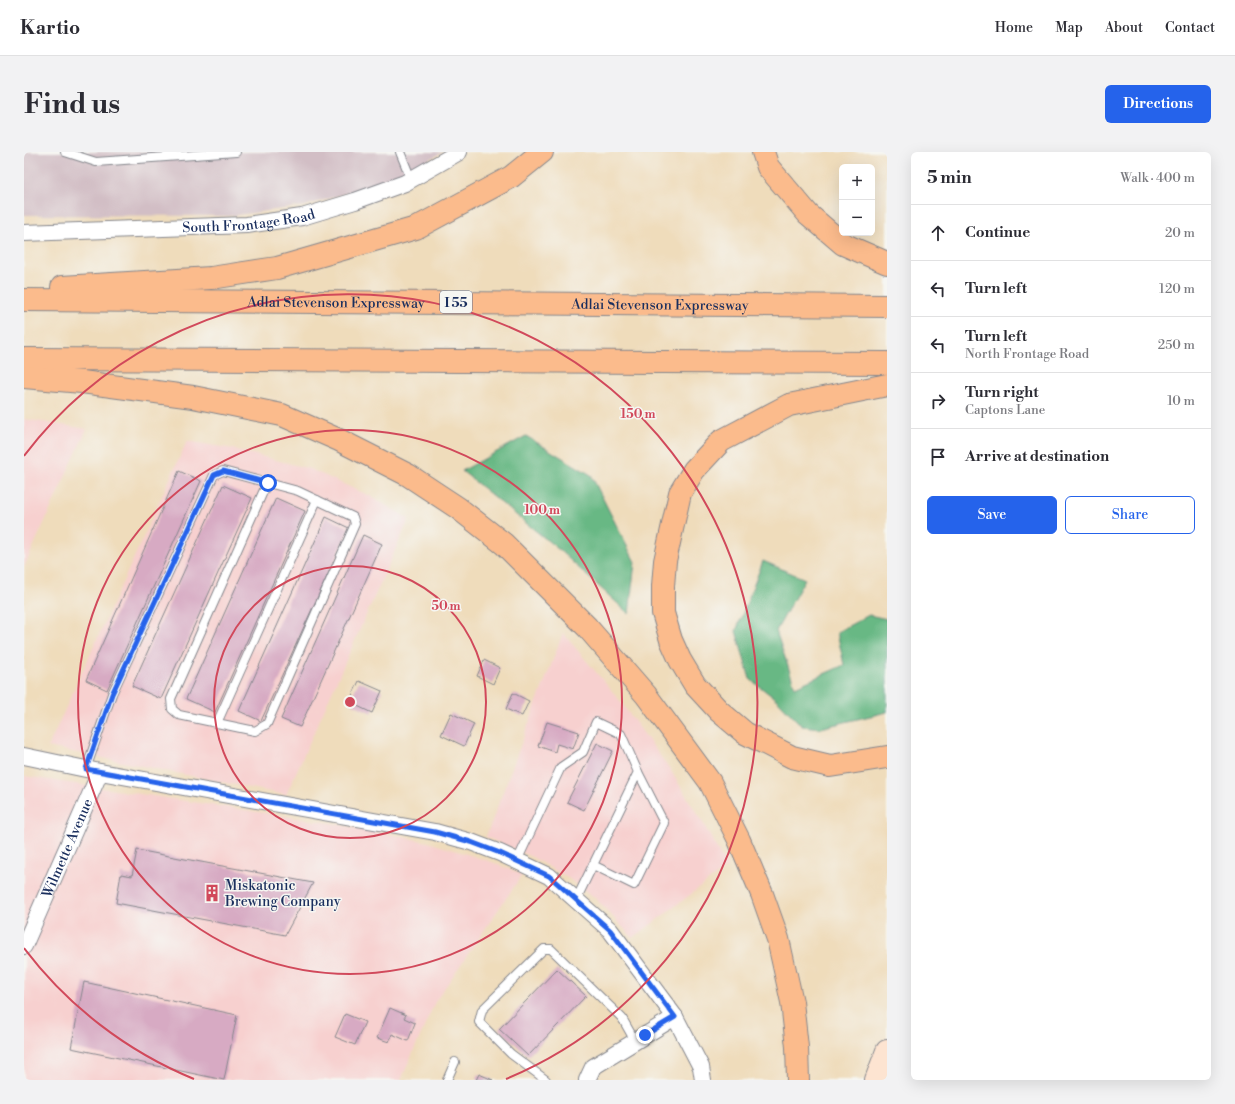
<!DOCTYPE html>
<html lang="en">
<head>
<meta charset="utf-8">
<style>
	body { margin:0; font-family:"Libre Bodoni",serif; background:#f2f2f3; color:#2b2b33 }
	.controls { position:absolute; right:12px; top:12px; display:grid; overflow:hidden; border-radius:6px; box-shadow:0 4px 16px #0002 }
	.controls button { width:36px; height:36px; display:grid; place-items:center; padding:0; border:0; border-bottom:1px solid #e1e1e2; background:#fff; color:#2b2b33; font:20px sans-serif }
	.stop { position:absolute; width:12px; height:12px; margin:-9px; border:3px solid #2563eb; border-radius:50%; background:#fff }
	.stop.end { background:#2563eb; border-color:#fff; box-shadow:0 1px 4px #0008 }
	.list { margin:0; padding:0; list-style:none }
	h2 { display:flex; justify-content:space-between; align-items:center; height:52px; margin:0; padding:0 16px; font-size:17px }
	h2 small { font-size:13px; font-weight:400; color:#7c7c81 }
	.list li { display:grid; grid-template-columns:26px 1fr auto; gap:12px; align-items:center; box-sizing:border-box; height:56px; padding:0 16px; border-top:1px solid #e1e1e2 }
	.list b { display:block; font-size:15px; white-space:nowrap }
	.list p { margin:0; font-size:13px; white-space:nowrap; color:#7c7c81 }
	.list em { font-size:13px; font-style:normal; color:#7c7c81 }
	.actions { display:flex; gap:8px; padding:12px 16px }
	.actions a { flex:1; padding:9px 0; border:1px solid #2563eb; border-radius:6px; text-align:center; font-size:14px; color:#2563eb }
	.actions .main { background:#2563eb; color:#fff }
	.icon { flex:none; width:22px; height:22px; fill:none; stroke:currentColor; stroke-width:2; stroke-linecap:round; stroke-linejoin:round }
	.map { position:relative; flex:none; width:863px; height:928px; overflow:hidden; border-radius:6px }
	header { display:flex; align-items:center; gap:24px; box-sizing:border-box; height:56px; padding:0 20px; background:#fff; border-bottom:1px solid #e1e1e2 }
	header strong { font-size:19px }
	nav { display:flex; gap:22px; margin-inline-start:auto; font-size:14px }
	.intro { display:flex; align-items:center; justify-content:space-between; box-sizing:border-box; height:96px; padding:0 24px }
	h1 { margin:0; font-size:28px }
	.button { padding:10px 18px; border-radius:6px; background:#2563eb; color:#fff; font-size:14px; font-weight:700 }
	main { display:flex; gap:24px; padding:0 24px }
	aside { flex:1; background:#fff; border-radius:6px; box-shadow:0 4px 16px #0002 }
	.map>svg:first-child { display:block }
</style>
</head>
<body>
<header>
<strong>Kartio</strong>
<nav><a>Home</a><a>Map</a><a>About</a><a>Contact</a></nav>
</header>
<div class="intro"><h1>Find us</h1><a class="button">Directions</a></div>
<main>
<div class="map">
<svg width="863" height="928" viewBox="0 0 863 928">
	<rect width="100%" height="100%" fill="#f6f6f2"/>
	<filter id="ink" filterUnits="userSpaceOnUse"><feTurbulence type="fractalNoise" baseFrequency=".025" numOctaves="2"/><feDisplacementMap in="SourceGraphic" scale="8" xChannelSelector="R" yChannelSelector="G"/><feConvolveMatrix kernelMatrix="1 2 1 2 8 2 1 2 1" color-interpolation-filters="sRGB"/></filter>
	<filter id="wash" filterUnits="userSpaceOnUse"><feTurbulence type="fractalNoise" baseFrequency=".012" numOctaves="4" result="noise"/><feDisplacementMap in="SourceGraphic" scale="16" xChannelSelector="R" yChannelSelector="G"/><feGaussianBlur stdDeviation="0.9" result="paint"/><feColorMatrix in="noise" values="0 0 0 0 0 0 0 0 0 0 0 0 0 0 0 0 0 1.4 0 .05"/><feComposite in="paint" operator="in"/></filter>
	<g filter="url(#wash)">
		<rect width="100%" height="100%" fill="#efdcbb"/>
		<g fill="#f7d0cf">
			<polygon points="0,267 63,277 0,415"/>
			<polygon points="163,289 209,297 286,317 346,344 385,367 262,643 24,595"/>
			<polygon points="539,481 593,545 645,616 679,671 703,715 609,786 571,746 544,726 508,705 462,685"/>
			<polygon points="0,624 312,672 404,690 468,710 498,723 411,850 377,928 0,928"/>
		</g>
		<polygon fill="#d2bec5" points="0,0 419,0 372,26 281,54 205,64 0,63"/>
		<g fill="#68b884" stroke="#427471">
			<polygon points="502,284 567,323 611,410 605,462 534,397 438,319"/>
			<polygon points="739,409 781,427 752,479 771,535 820,513 813,480 845,463 863,467 863,560 796,576 778,574 753,548 726,527 712,479"/>
		</g>
		<g id="blocks">
			<g fill="#d7aac3">
				<polygon points="155,319 177,329 83,538 62,528"/>
				<polygon points="199,333 228,346 137,547 108,534"/>
				<polygon points="252,346 281,359 191,560 162,547"/>
				<polygon points="302,365 325,376 237,569 215,559"/>
				<polygon points="339,383 358,392 276,575 257,567"/>
				<polygon points="460,508 476,516 469,532 453,524"/>
				<polygon points="335,529 358,539 348,561 325,550"/>
				<polygon points="489,541 505,549 498,564 482,557"/>
				<polygon points="427,561 450,572 440,594 417,583"/>
				<polygon points="523,570 555,580 549,597 533,592 531,600 514,594"/>
				<polygon points="573,591 589,599 560,658 543,650"/>
				<polygon points="113,698 289,731 261,783 92,751 97,722 108,724"/>
				<polygon points="533,817 562,844 504,904 475,877"/>
				<polygon points="60,830 213,863 200,928 47,896"/>
				<polygon points="366,856 382,863 380,866 391,871 384,889 368,882 365,890 353,886"/>
				<polygon points="321,862 341,870 331,893 311,885"/>
				<polygon points="455,922 469,928 452,928"/>
			</g>
		</g>
	</g>
	<g filter="url(#ink)">
		<use href="#blocks" fill-opacity="0" stroke="#85868c" stroke-width="1"/>
		<g fill="none" stroke-linecap="round" stroke-linejoin="round">
			<g stroke="#85868c" stroke-width="10">
				<g id="service">
					<polyline points="41,0 72,10 212,0"/>
					<polyline points="376,0 387,27"/>
					<polyline points="193,571 293,348"/>
					<polyline points="62,617 88,542 190,323 199,319 274,339 329,365 331,372 243,572 231,579 155,563 148,557 147,547 243,331"/>
					<polyline points="493,709 537,615 559,600 572,570 597,582 614,620 552,748"/>
					<polyline points="569,713 610,733 640,671 614,620"/>
					<polyline points="423,928 431,910"/>
					<polyline points="522,928 487,902 455,870 458,858 520,797 527,797 598,866 611,889"/>
				</g>
			</g>
			<g stroke="#85868c" stroke-width="18">
				<g id="minor">
					<path id="s1" d="M0,81L223,73L278,65L331,49L381,31L435,0"/>
					<polyline points="0,604 76,620 411,680 447,690 476,701 525,724 586,778 651,865 677,915 679,928"/>
					<path id="s2" d="M0,794L76,620"/>
					<polyline points="563,928 569,915 651,865"/>
				</g>
			</g>
			<g stroke="#85868c" stroke-width="24">
				<polyline id="secondary" points="852,928 863,899"/>
			</g>
			<g stroke="#85868c" stroke-width="24">
				<g id="motorway">
					<polyline points="739,0 744,15 784,62 819,92 863,111"/>
					<polyline points="38,135 187,126 253,116 392,76 487,25 518,0"/>
					<path id="s3" d="M0,148L863,154"/>
					<polyline points="0,207 863,211"/>
					<polyline points="0,225 58,230 169,245 258,263 315,288 384,323 434,356 480,392 563,475 622,543 686,630 715,688 738,742 754,787 768,850 773,895 774,928"/>
					<polyline points="863,233 765,253 697,289 670,318 656,341 641,409 639,434 639,461 647,488 656,508 671,533 695,559 721,581 768,605 806,614 863,605"/>
				</g>
			</g>
			<use href="#service" stroke="#fff" stroke-width="8"/>
			<use href="#minor" stroke="#fff" stroke-width="16"/>
			<use href="#secondary" stroke="#fde4d1" stroke-width="22"/>
			<use href="#motorway" stroke="#fbbb8c" stroke-width="22"/>
		</g>
	</g>
	<g fill="none" stroke-linecap="round" stroke-linejoin="round" filter="url(#ink)">
		<polyline stroke="#2563eb" stroke-width="5" points="244,331 199,319 190,323 88,542 62,617 411,680 447,690 476,701 525,724 586,778 651,865 621,883"/>
	</g>
	<g fill="none" stroke="#d1495b" stroke-width="2">
		<circle cx="326" cy="550" r="136"/>
		<circle cx="326" cy="550" r="272"/>
		<path d="M170 927A408 408 0 0 1 0 796M0 304A408 408 0 1 1 482 927"/>
	</g>
	<defs>
		<g id="building-bare" transform="scale(1.38)"><path d="M-4-6H4V6H1V3H-1V6H-4ZM-2.5-4.3h1.7v1.8h-1.7ZM.8-4.3h1.7v1.8H.8ZM-2.5-1h1.7V.8h-1.7ZM.8-1h1.7V.8H.8Z" fill="#d1495b" stroke="#f6f6f2" stroke-width="2.5" paint-order="stroke"/></g>
	</defs>
	<g fill-rule="evenodd">
		<use href="#building-bare" x="188" y="741"/>
	</g>
	<g text-anchor="middle" stroke-width="3" stroke-linejoin="round" paint-order="stroke">
		<rect fill="#f6f6f2" stroke="#5d6b8a" stroke-width="1" x="416" y="139" width="32" height="22" rx="3"/>
		<g font-size="13" font-weight="bold" fill="#1b2f5e">
			<text x="432" y="155">I 55</text>
		</g>
		<g font-size="14" fill="#1b2f5e" stroke="#f6f6f2">
			<text dy="5" stroke="none"><textPath href="#s1" startOffset="225">South Frontage Road</textPath></text>
			<text dy="5" stroke="none"><textPath href="#s3" startOffset="312">Adlai Stevenson Expressway</textPath></text>
			<text dy="5" stroke="none"><textPath href="#s3" startOffset="636">Adlai Stevenson Expressway</textPath></text>
			<text dy="5" stroke="none"><textPath href="#s2" startOffset="107">Wilmette Avenue</textPath></text>
		</g>
		<g font-size="14" fill="#1b2f5e" stroke="#f6f6f2" text-anchor="start">
			<text x="201" y="738">Miskatonic<tspan x="201" dy="16">Brewing Company</tspan></text>
		</g>
	</g>
	<circle cx="326" cy="550" r="6" fill="#d1495b" stroke="#f6f6f2" stroke-width="2"/>
	<g font-size="12" text-anchor="middle" font-weight="bold" fill="#d1495b" stroke="#f6f6f2" stroke-width="3" stroke-linejoin="round" paint-order="stroke">
		<text x="614" y="266">150 m</text>
		<text x="518" y="362">100 m</text>
		<text x="422" y="458">50 m</text>
	</g>
</svg>
<div class="controls">
<button>+</button>
<button>−</button>
</div>
<div class="stop" style="left:244px;top:331px"></div>
<div class="stop end" style="left:621px;top:883px"></div>
</div>
<aside>
<h2>5 min<small>Walk · 400 m</small></h2>
<ul class="list">
<li><svg class="icon" aria-label="ahead" viewBox="0 0 24 24"><path d="M12 20V5M6 11l6-6 6 6"/></svg><div><b>Continue</b></div><em>20 m</em></li>
<li><svg class="icon" aria-label="left" viewBox="0 0 24 24"><path d="M17 20v-9H6M10 6l-5 5 5 5"/></svg><div><b>Turn left</b></div><em>120 m</em></li>
<li><svg class="icon" aria-label="left" viewBox="0 0 24 24"><path d="M17 20v-9H6M10 6l-5 5 5 5"/></svg><div><b>Turn left</b><p>North Frontage Road</p></div><em>250 m</em></li>
<li><svg class="icon" aria-label="right" viewBox="0 0 24 24"><path d="M7 20v-9h11M14 6l5 5-5 5"/></svg><div><b>Turn right</b><p>Captons Lane</p></div><em>10 m</em></li>
<li><svg class="icon" aria-label="arrive" viewBox="0 0 24 24"><path d="M6 21V4h12l-3 4 3 4H6"/></svg><div><b>Arrive at destination</b></div></li>
</ul>
<div class="actions"><a class="main">Save</a><a>Share</a></div>
</aside>
</main>
</body>
</html>
